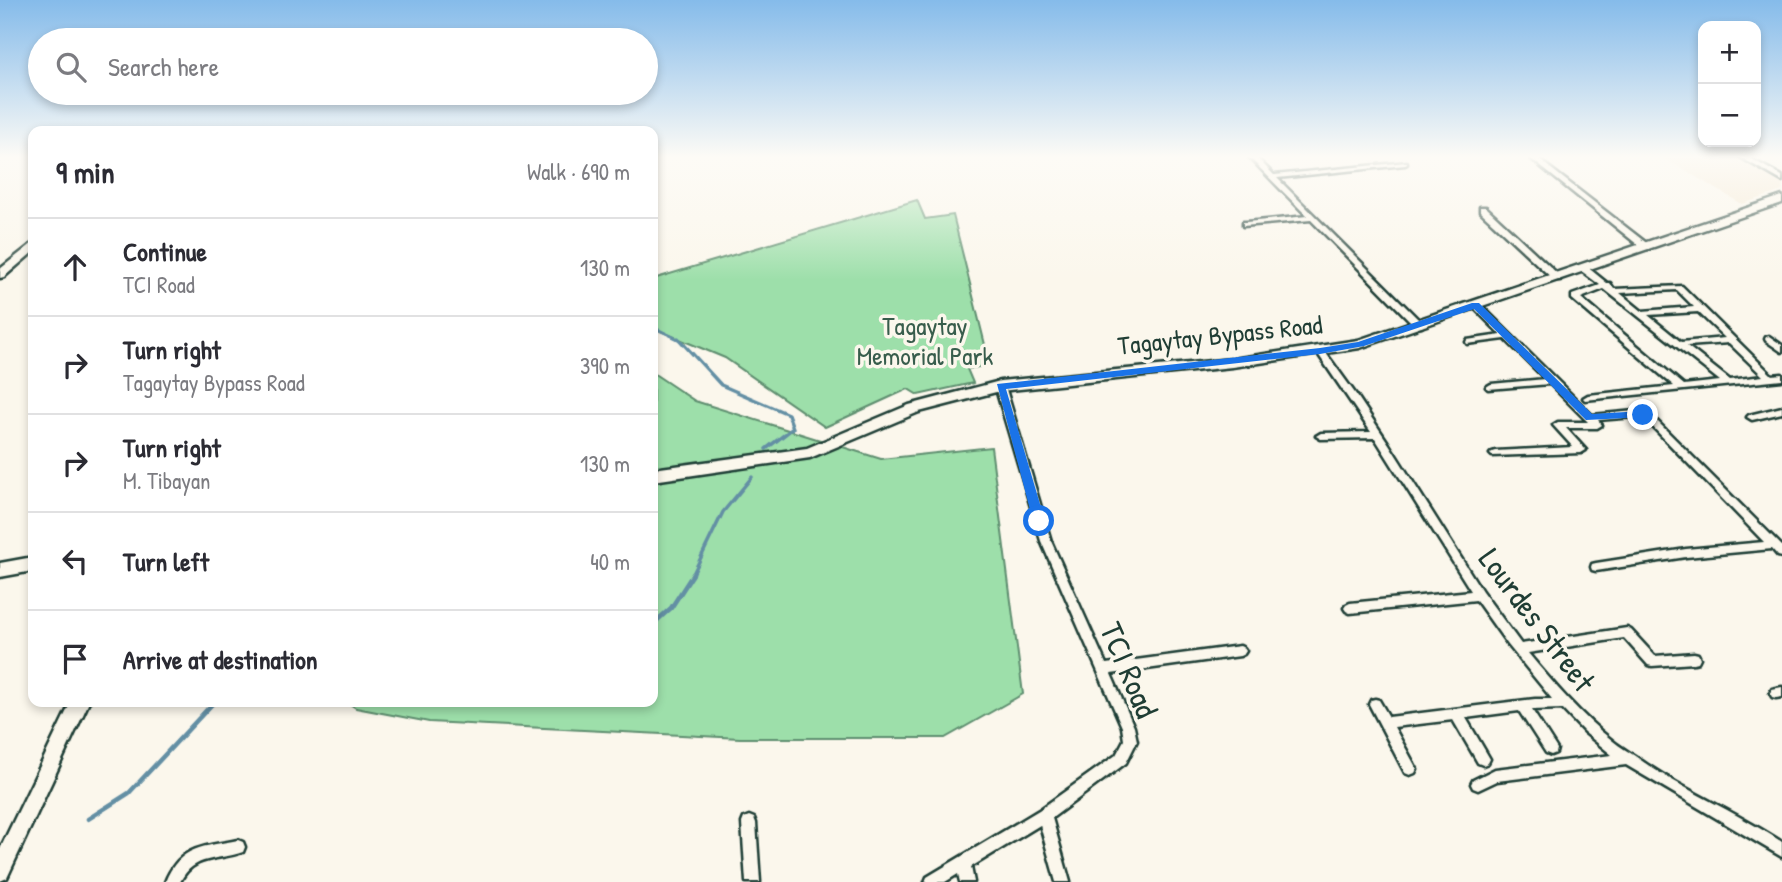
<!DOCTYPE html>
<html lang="en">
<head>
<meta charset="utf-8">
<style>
	body { margin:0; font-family:"Patrick Hand",sans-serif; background:#f2f2f3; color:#2b2b33 }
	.controls { position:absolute; right:21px; top:21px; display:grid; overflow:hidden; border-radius:14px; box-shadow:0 4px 10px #0003 }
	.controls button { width:63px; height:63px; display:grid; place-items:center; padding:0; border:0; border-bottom:2px solid #e1e1e2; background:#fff; color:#2b2b33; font:35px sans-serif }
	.stop { position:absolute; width:21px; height:21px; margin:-16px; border:5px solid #1a73e8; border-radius:50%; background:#fff }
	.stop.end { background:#1a73e8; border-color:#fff; box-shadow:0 2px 7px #0008 }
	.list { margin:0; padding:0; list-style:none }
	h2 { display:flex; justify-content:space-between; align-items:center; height:91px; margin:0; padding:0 28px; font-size:30px }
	h2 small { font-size:23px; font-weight:400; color:#7c7c81 }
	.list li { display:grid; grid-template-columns:46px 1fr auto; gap:21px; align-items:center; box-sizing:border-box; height:98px; padding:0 28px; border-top:2px solid #e1e1e2 }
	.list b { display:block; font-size:26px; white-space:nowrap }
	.list p { margin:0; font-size:23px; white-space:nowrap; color:#7c7c81 }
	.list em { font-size:23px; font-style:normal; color:#7c7c81 }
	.icon { flex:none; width:38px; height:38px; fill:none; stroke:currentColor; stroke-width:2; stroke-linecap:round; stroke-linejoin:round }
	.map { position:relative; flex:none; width:1782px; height:882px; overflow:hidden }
	.search { position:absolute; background:#fff; box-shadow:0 4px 10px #0003; left:28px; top:28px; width:630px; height:77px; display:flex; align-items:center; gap:18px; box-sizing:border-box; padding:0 24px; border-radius:38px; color:#7c7c81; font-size:26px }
	.panel { position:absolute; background:#fff; box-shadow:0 4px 10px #0003; left:28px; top:126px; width:630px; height:581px; border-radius:14px }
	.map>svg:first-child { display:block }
</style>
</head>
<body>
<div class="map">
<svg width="1782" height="882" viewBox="0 0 1782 882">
	<rect width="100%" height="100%" fill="#fbf7ec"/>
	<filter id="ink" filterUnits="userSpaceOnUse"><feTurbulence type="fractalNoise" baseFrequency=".0143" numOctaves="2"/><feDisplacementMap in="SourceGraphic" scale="14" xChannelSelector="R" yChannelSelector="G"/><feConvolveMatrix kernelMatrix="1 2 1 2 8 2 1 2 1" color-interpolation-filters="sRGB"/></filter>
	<g filter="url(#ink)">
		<polygon fill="#f4e8d2" points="1662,157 1739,157 1782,182 1782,191 1742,204"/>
		<g fill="#9ddfaa" stroke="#5e8e6f" stroke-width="2">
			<polygon points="917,200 925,219 953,215 990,365 967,369 973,383 918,395 908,389 825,427 725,358 653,328 653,279"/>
			<polygon points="653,373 695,401 881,459 991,447 1023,694 945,738 740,738 429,722 356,708 347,702 653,702"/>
		</g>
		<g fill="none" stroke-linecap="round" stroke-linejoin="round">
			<polyline stroke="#638fa4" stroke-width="2.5" points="653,327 680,340"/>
			<g stroke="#638fa4" stroke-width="3.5">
				<polyline points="678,338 721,385 788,414 793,428 766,449"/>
				<polyline points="692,576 723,512 752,477"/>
			</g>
			<g stroke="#638fa4" stroke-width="4.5">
				<polyline points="653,624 671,608 693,574"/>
				<polyline points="88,819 129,793 214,702"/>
			</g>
			<g stroke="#1f3d34" stroke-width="5">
				<g id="street">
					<polygon points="1249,157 1256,157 1274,175 1407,162 1407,164 1405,165 1277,178 1422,323 1423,325 1422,327 1416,327 1311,220 1243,226 1243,222 1246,222 1307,216"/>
					<polygon points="1529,157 1536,157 1649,245 1649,249 1643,249"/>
					<polygon points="1740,157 1748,157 1782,176 1782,181"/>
					<polygon points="1480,207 1486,207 1560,276 1560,280 1554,280 1480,211"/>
					<path d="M1580,266H1586L1607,283H1610L1614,289L1682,286L1772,375L1782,374V380L1585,400L1583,398L1588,395L1674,386L1572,299V295L1600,285L1580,270ZM1604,289L1720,381L1684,385L1581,298ZM1677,290L1694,307L1642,311L1620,293ZM1698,312L1725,338L1681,342L1648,315ZM1729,343L1763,376L1730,380L1687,346Z"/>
					<polygon points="1473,303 1479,303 1592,415 1635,411 1652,416 1782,546 1782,557 1778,556 1772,549 1686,557 1596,571 1592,570 1591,567 1592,564 1596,563 1686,549 1764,542 1646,420 1635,417 1598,420 1602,425 1597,428 1566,428 1586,450 1581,453 1492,456 1490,454 1492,452 1495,451 1573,447 1553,425 1558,422 1588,422 1550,384 1488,389 1486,387 1491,384 1545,379 1505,339 1467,344 1466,342 1467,340 1501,335 1473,307"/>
					<polygon points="1769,336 1782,345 1782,352 1766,341 1765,339 1766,337"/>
					<path d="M1320,348L1323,349L1357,396L1389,444L1482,591L1521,644L1627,628L1631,630L1655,656L1694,653L1698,654L1700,658L1698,662L1694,663L1652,666L1648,665L1624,638L1528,653C1554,684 1581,716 1613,741C1620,747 1628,751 1635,756C1680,789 1735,811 1782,842V857L1626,765L1497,781L1478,790L1473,788L1471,784L1473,780L1495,769L1612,755L1584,732L1562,709L1532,710L1557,749L1556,753L1551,755L1546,753L1519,711L1466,718L1490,759L1488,763L1483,765L1478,763L1453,720L1394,727L1417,769L1415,773L1410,775L1405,773L1369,704L1371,700L1375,699L1379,700L1389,717L1535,699H1552L1508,645L1476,600L1350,613L1346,611L1344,608L1346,605L1350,603L1471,591L1375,438L1321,439L1316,436L1321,433L1371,432L1316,351Z"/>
					<polygon points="1000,383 1005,386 1051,541 1106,664 1240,646 1244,648 1246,651 1244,654 1240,656 1111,674 1134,727 1137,741 1126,763 1052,818 1070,882 1056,882 1040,825 971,867 974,882 960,882 958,874 945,882 925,882 927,877 1039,810 1116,755 1124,740 1122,727 1041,541 995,386"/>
					<polygon points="1782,407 1782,413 1752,420 1747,417 1749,415"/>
					<polygon points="1782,687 1782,697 1776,698 1772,697 1770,693 1772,689"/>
					<polygon points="749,816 754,818 756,823 760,882 746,882 742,823 744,818"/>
					<path d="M238,840L243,842L245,847L243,852C218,861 194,854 180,882H165C180,845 204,847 238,840Z"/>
				</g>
			</g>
			<g stroke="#1f3d34" stroke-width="5">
				<g id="secondary">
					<polygon points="33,243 33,252 4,277 0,278 0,269"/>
					<polygon points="71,702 89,702 7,878 0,881 0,849"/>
				</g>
			</g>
			<g stroke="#1f3d34" stroke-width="5">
				<g id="primary">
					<polygon points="1782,196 1782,203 1360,348 1232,367 1000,391 919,412 810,458 653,481 653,469 807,448 909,405 1000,381 1232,359 1358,340"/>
					<polygon points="33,557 33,571 0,577 0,563"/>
				</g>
			</g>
			<use href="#street" fill="#fbf7ec" fill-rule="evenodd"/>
			<use href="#secondary" fill="#fbf7ec" fill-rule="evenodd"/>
			<use href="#primary" fill="#fbf7ec" fill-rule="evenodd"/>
		</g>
	</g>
	<linearGradient id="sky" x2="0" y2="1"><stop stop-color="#85bbea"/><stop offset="0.56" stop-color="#fdfbf6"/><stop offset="1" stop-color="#fdfbf6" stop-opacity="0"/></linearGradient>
	<rect width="1782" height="280" fill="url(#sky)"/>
	<polygon fill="#1a73e8" points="1472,303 1479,303 1592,414 1643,411 1647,412 1647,417 1586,420 1474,309 1364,346 1320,354 1006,389 1045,521 1039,526 1033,521 997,384 1320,348 1358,342"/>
	<g text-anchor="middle" stroke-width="7" stroke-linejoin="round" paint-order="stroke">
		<g font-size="26" fill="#385d4c" stroke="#fbf7ec">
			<text x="925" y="335">Tagaytay<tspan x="925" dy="30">Memorial Park</tspan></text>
		</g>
		<g font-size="26" fill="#1f3d34" stroke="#fbf7ec">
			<text transform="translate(1220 335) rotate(-6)" y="9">Tagaytay Bypass Road</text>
		</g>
		<g font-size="32" fill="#1f3d34" stroke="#fbf7ec">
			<text transform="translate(1537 620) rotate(53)" y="11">Lourdes Street</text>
			<text transform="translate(1129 670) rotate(67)" y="11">TCI Road</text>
		</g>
	</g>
</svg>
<div class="controls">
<button>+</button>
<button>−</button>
</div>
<div class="stop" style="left:1039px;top:521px"></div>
<div class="stop end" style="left:1643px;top:415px"></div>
<div class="search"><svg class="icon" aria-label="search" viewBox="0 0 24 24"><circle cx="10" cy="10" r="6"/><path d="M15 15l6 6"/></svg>Search here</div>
<section class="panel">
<h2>9 min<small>Walk · 690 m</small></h2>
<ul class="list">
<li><svg class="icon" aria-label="ahead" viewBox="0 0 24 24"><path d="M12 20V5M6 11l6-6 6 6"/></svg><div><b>Continue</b><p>TCI Road</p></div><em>130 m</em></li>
<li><svg class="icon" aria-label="right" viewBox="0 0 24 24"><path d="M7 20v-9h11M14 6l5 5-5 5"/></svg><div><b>Turn right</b><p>Tagaytay Bypass Road</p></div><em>390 m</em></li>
<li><svg class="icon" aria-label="right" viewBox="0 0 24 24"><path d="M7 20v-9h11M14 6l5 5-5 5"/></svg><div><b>Turn right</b><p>M. Tibayan</p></div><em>130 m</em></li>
<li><svg class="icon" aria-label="left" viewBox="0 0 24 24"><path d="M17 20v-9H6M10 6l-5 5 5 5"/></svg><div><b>Turn left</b></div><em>40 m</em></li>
<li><svg class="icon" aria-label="arrive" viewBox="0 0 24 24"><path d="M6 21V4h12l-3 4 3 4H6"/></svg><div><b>Arrive at destination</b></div></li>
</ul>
</section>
</div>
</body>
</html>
